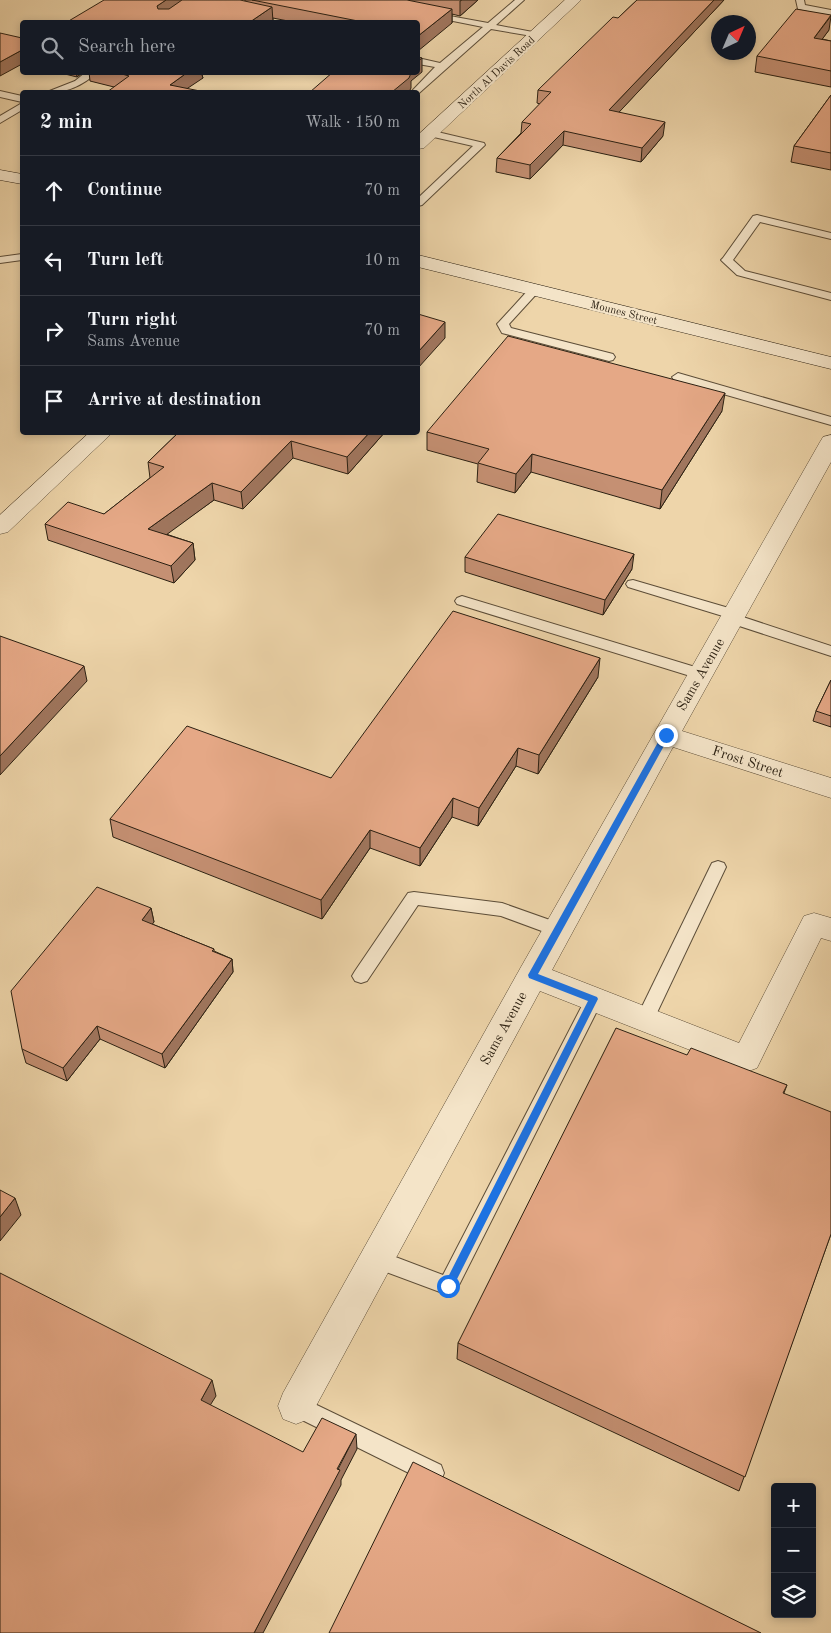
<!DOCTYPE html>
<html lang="en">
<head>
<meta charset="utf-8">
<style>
	body { margin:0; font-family:"Old Standard TT",serif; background:#242831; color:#f1f3f6 }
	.controls { position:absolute; right:15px; bottom:15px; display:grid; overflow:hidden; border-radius:5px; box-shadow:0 2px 8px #0003 }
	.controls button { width:45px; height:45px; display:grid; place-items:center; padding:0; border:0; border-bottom:1px solid #363941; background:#171b24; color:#f1f3f6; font:25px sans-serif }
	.compass { position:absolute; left:711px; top:15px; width:45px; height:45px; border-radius:50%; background:#171b24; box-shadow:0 2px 8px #0003; rotate:44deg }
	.stop { position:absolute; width:15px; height:15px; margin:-11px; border:4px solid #1a73e8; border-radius:50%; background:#fff }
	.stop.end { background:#1a73e8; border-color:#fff; box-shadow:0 1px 5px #0008 }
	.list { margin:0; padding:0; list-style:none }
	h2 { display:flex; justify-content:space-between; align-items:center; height:65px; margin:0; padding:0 20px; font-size:21px }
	h2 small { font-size:16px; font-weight:400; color:#9ea1a6 }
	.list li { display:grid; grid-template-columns:32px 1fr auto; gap:15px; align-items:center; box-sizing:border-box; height:70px; padding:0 20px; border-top:1px solid #363941 }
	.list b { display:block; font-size:19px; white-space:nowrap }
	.list p { margin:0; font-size:16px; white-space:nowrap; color:#9ea1a6 }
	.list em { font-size:16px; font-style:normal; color:#9ea1a6 }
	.icon { flex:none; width:28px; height:28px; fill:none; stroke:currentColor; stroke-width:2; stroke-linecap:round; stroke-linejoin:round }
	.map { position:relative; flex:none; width:831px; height:1633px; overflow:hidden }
	.search { position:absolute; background:#171b24; box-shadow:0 2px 8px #0003; left:20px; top:20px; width:400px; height:55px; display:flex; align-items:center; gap:12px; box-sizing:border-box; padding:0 18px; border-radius:5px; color:#9ea1a6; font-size:19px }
	.panel { position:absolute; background:#171b24; box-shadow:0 2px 8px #0003; left:20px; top:90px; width:400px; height:345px; border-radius:5px }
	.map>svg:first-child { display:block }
</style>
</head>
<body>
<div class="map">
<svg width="831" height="1633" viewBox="0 0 831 1633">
	<rect width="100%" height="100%" fill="#eed5aa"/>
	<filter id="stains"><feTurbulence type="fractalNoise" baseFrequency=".004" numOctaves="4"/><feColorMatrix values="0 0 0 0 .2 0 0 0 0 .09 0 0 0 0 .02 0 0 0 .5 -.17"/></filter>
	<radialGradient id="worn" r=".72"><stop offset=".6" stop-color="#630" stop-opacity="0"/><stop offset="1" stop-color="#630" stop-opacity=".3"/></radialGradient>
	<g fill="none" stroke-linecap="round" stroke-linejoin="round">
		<g stroke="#5c4d38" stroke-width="2">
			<g id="lane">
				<polygon points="515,0 524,0 496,25 538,33 538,37 491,29 418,94 411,92 435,67 418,64 418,58 440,63 483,27 428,16 428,12 488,23"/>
				<polygon points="796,0 804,0 805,5 831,10 831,16 798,9"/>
				<path d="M86,72H97C84,85 65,94 47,92L75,81Z"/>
				<polygon points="0,91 22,96 22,102 0,97"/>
				<polygon points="22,103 22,110 0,123 0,116"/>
				<polygon points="429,130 484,143 485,145 422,205 418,206 418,198 473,146 425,135 424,133"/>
				<polygon points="757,215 831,233 831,239 760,222 733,260 745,271 831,293 831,300 737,275 723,262 721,260 723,258 753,216"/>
				<polygon points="22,254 22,260 0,263 0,257"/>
				<polygon points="535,286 541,289 509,324 511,328 613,354 615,357 613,360 609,361 502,333 497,324 499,322 531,287"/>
				<polygon points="678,373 831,417 831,425 674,380 672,377"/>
				<polygon points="633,580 739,611 741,614 740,616 831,646 831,656 727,622 725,619 726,617 628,587 626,584 628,581"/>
				<polygon points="462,596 705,670 707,674 705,678 700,679 457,604 455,601 457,598"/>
				<polygon points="718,861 724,863 726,867 654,1019 651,1024 645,1026 639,1024 636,1019 710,867 712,863"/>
				<polygon points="414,892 502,903 564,925 567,930 564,935 558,937 501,916 418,905 367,981 361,983 355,981 352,976 355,971 408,893"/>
				<polygon points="594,992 600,994 603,999 455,1293 448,1295 370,1266 367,1259 370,1252 377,1250 443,1275 588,994"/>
				<polygon points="296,1395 441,1465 444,1473 441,1481 433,1484 425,1481 288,1413 285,1406 288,1399"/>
			</g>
		</g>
		<g stroke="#5c4d38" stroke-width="1">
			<g id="street">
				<polygon points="565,0 581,0 424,148 418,149 418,135"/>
				<polygon points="90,432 113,432 8,532 0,534 0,515"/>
				<polygon points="831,435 831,462 682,731 831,778 831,798 673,747 552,970 739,1043 804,916 814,913 831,918 831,941 821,938 757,1068 746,1072 540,991 309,1419 296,1424 283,1419 278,1406 283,1393 521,967 820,442 823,437"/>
			</g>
		</g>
		<g stroke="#2b2012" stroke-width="1">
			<g id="secondary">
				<polygon points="0,170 22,174 22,184 0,180"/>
				<polygon points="418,255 831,357 831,369 418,267"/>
			</g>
		</g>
		<use href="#lane" fill="#f4e4c8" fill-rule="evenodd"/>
		<use href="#street" fill="#f4e4c8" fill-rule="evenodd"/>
		<use href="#secondary" fill="#f4e4c8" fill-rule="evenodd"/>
	</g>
	<g fill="#c59073" stroke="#2b2012">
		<polygon points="245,0 478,0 460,16 452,14 452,23 293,22 273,18 273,22 67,22 245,1"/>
		<polygon points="637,0 724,0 619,112 663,136 641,162 563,145 530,179 496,172 497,158 521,133 522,122 540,104 537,103 538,90 618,18"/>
		<polygon points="829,30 822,39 831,41 831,87 755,72 757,56"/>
		<polygon points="57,72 83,72 77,77"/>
		<polygon points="89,72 206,72 202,75 203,78 114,87 90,81"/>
		<polygon points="831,95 831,170 791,162 794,146"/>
		<polygon points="722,411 660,509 531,472 515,493 477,482 478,464 427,450 427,432"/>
		<polygon points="179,432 385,432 348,474 293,458 243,509 214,500 166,534 193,543 195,560 174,583 48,540 45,524 104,514 150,478 148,462"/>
		<polygon points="465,557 632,569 603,615 465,572"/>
		<polygon points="598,677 538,774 516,766 478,826 452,817 420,866 370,848 322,919 113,837 110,819 331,778"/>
		<polygon points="831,680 831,727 813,721 816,711"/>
		<polygon points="151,908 154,922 152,924 214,949 214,951 232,959 233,972 165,1068 100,1039 67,1081 26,1063 22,1049"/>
		<polygon points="687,1055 787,1085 784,1093 831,1234 739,1491 457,1359 458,1343"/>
	</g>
	<g fill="#a0765e" stroke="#2b2012">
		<polygon points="166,0 186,0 159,20 157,6"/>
		<polygon points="462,0 478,0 460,16 460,1"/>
		<polygon points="714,0 724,0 608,124 609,110"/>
		<polygon points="272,7 273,22 250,22"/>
		<polygon points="452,9 452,23 418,51 418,36"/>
		<polygon points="831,16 829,30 812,53 814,38"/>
		<polygon points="22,50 22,64 0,76 0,62"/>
		<polygon points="422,58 422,72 411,81 411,88 409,92 392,92 405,72 418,72 418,61"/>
		<polygon points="76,72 83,72 77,77"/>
		<polygon points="188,72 206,72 202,75 203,78 182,92 170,85"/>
		<polygon points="665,122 663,136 641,162 642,148"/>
		<polygon points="564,131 563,145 530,179 530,165"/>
		<polygon points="445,322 445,338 418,368 418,352"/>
		<polygon points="725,393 722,411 660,509 662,490"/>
		<polygon points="370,432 385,432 348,474 347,457"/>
		<polygon points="291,441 293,458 243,509 241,492"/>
		<polygon points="532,454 531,472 515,493 516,474"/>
		<polygon points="212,483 214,500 151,546 148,529"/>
		<polygon points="193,543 195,560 174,583 171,566"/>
		<polygon points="634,554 632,569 603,615 605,600"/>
		<polygon points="600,658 598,677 538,774 539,755"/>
		<polygon points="84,666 87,681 0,775 0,756"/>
		<polygon points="518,748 516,766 478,826 479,808"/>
		<polygon points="453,798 452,817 420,866 420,848"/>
		<polygon points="370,830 370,848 322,919 321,900"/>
		<polygon points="151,908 154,922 145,934 142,920"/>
		<polygon points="232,959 233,972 165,1068 162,1054"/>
		<polygon points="97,1026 100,1039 67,1081 63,1068"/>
		<polygon points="15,1198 21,1215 0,1241 0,1217"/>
		<polygon points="212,1380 216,1396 204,1415 201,1400"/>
		<polygon points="356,1434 357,1449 341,1480 341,1485 263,1633 254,1633"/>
	</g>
	<g fill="#e5a886" stroke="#2b2012">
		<polygon points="104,0 166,0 157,6 158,9 169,9 182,0 240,0 272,7 250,22 67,22"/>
		<polygon points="252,0 407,0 452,9 418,36 418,22 363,22"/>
		<polygon points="637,0 714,0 609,110 665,122 642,148 564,131 530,165 497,158 531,124 522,122 551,92 538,90 613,17 618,18"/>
		<polygon points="796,9 831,15 814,38 831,41 831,71 757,56"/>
		<polygon points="0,33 22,38 22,50 0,62"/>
		<polygon points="418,57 422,58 418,61"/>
		<polygon points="115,72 188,72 170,85 205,92 107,92 129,76"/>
		<polygon points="333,72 408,72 411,73 409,78 392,92 310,92"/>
		<polygon points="831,95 831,153 794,146"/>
		<polygon points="418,314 445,322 418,352"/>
		<polygon points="508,336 725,393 662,490 532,454 516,474 478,463 489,449 427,432"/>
		<polygon points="179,432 370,432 347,457 291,441 241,492 212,483 148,529 193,543 171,566 45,524 68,502 104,514 164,467 148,462"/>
		<polygon points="498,514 634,554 605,600 465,557"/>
		<polygon points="453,611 600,658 539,755 518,748 479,808 453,798 420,848 370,830 321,900 110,819 187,726 331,778"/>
		<polygon points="0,636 84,666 0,756"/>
		<polygon points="831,680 831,716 816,711"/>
		<polygon points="97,887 151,908 142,920 214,949 212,951 232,959 162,1054 97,1026 63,1068 22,1049 11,991"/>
		<polygon points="616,1028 687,1055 691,1048 787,1085 783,1093 831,1112 831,1234 745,1477 458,1343"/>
		<polygon points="0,1190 15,1198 0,1217"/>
		<polygon points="0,1273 212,1380 201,1400 303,1452 322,1418 356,1434 337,1469 340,1470 254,1633 0,1633"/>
		<polygon points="413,1462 761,1633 329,1633"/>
	</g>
	<polygon fill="#1a73e8" points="666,732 670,735 538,974 597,997 598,999 452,1289 445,1289 443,1286 445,1283 588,1001 529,978 528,975 662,735"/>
	<g text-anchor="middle" stroke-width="4.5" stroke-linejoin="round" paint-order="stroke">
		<g font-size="11" fill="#2b2012" stroke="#f4e4c8">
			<text transform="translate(496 72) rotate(-43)" y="4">North Al Davis Road</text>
			<text transform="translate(624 312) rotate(14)" y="4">Mounes Street</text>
		</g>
		<g font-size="14" fill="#2b2012" stroke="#f4e4c8">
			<text transform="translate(700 674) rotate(-60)" y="5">Sams Avenue</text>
			<text transform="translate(748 761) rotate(18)" y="5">Frost Street</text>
			<text transform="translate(503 1028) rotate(-61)" y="5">Sams Avenue</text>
		</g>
	</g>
	<rect width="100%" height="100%" filter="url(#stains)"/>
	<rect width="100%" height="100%" fill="url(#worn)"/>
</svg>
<div class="controls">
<button>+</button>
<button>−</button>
<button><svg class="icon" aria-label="layers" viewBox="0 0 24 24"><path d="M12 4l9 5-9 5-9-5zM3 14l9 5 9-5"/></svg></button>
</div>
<svg class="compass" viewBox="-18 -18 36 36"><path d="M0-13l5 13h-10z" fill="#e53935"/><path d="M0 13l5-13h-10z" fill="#9ea1a6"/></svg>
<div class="stop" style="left:448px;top:1286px"></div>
<div class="stop end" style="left:666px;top:735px"></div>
<div class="search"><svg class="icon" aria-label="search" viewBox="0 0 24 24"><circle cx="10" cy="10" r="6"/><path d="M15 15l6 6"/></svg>Search here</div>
<section class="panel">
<h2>2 min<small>Walk · 150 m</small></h2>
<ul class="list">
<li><svg class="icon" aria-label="ahead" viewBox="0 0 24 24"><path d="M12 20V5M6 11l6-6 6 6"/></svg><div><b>Continue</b></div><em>70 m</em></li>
<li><svg class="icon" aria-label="left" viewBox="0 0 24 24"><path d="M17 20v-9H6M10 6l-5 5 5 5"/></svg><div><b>Turn left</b></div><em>10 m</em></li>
<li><svg class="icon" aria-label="right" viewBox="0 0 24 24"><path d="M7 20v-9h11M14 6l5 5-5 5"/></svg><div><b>Turn right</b><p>Sams Avenue</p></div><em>70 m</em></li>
<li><svg class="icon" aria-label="arrive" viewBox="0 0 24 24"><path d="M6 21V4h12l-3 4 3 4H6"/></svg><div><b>Arrive at destination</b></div></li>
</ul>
</section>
</div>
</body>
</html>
